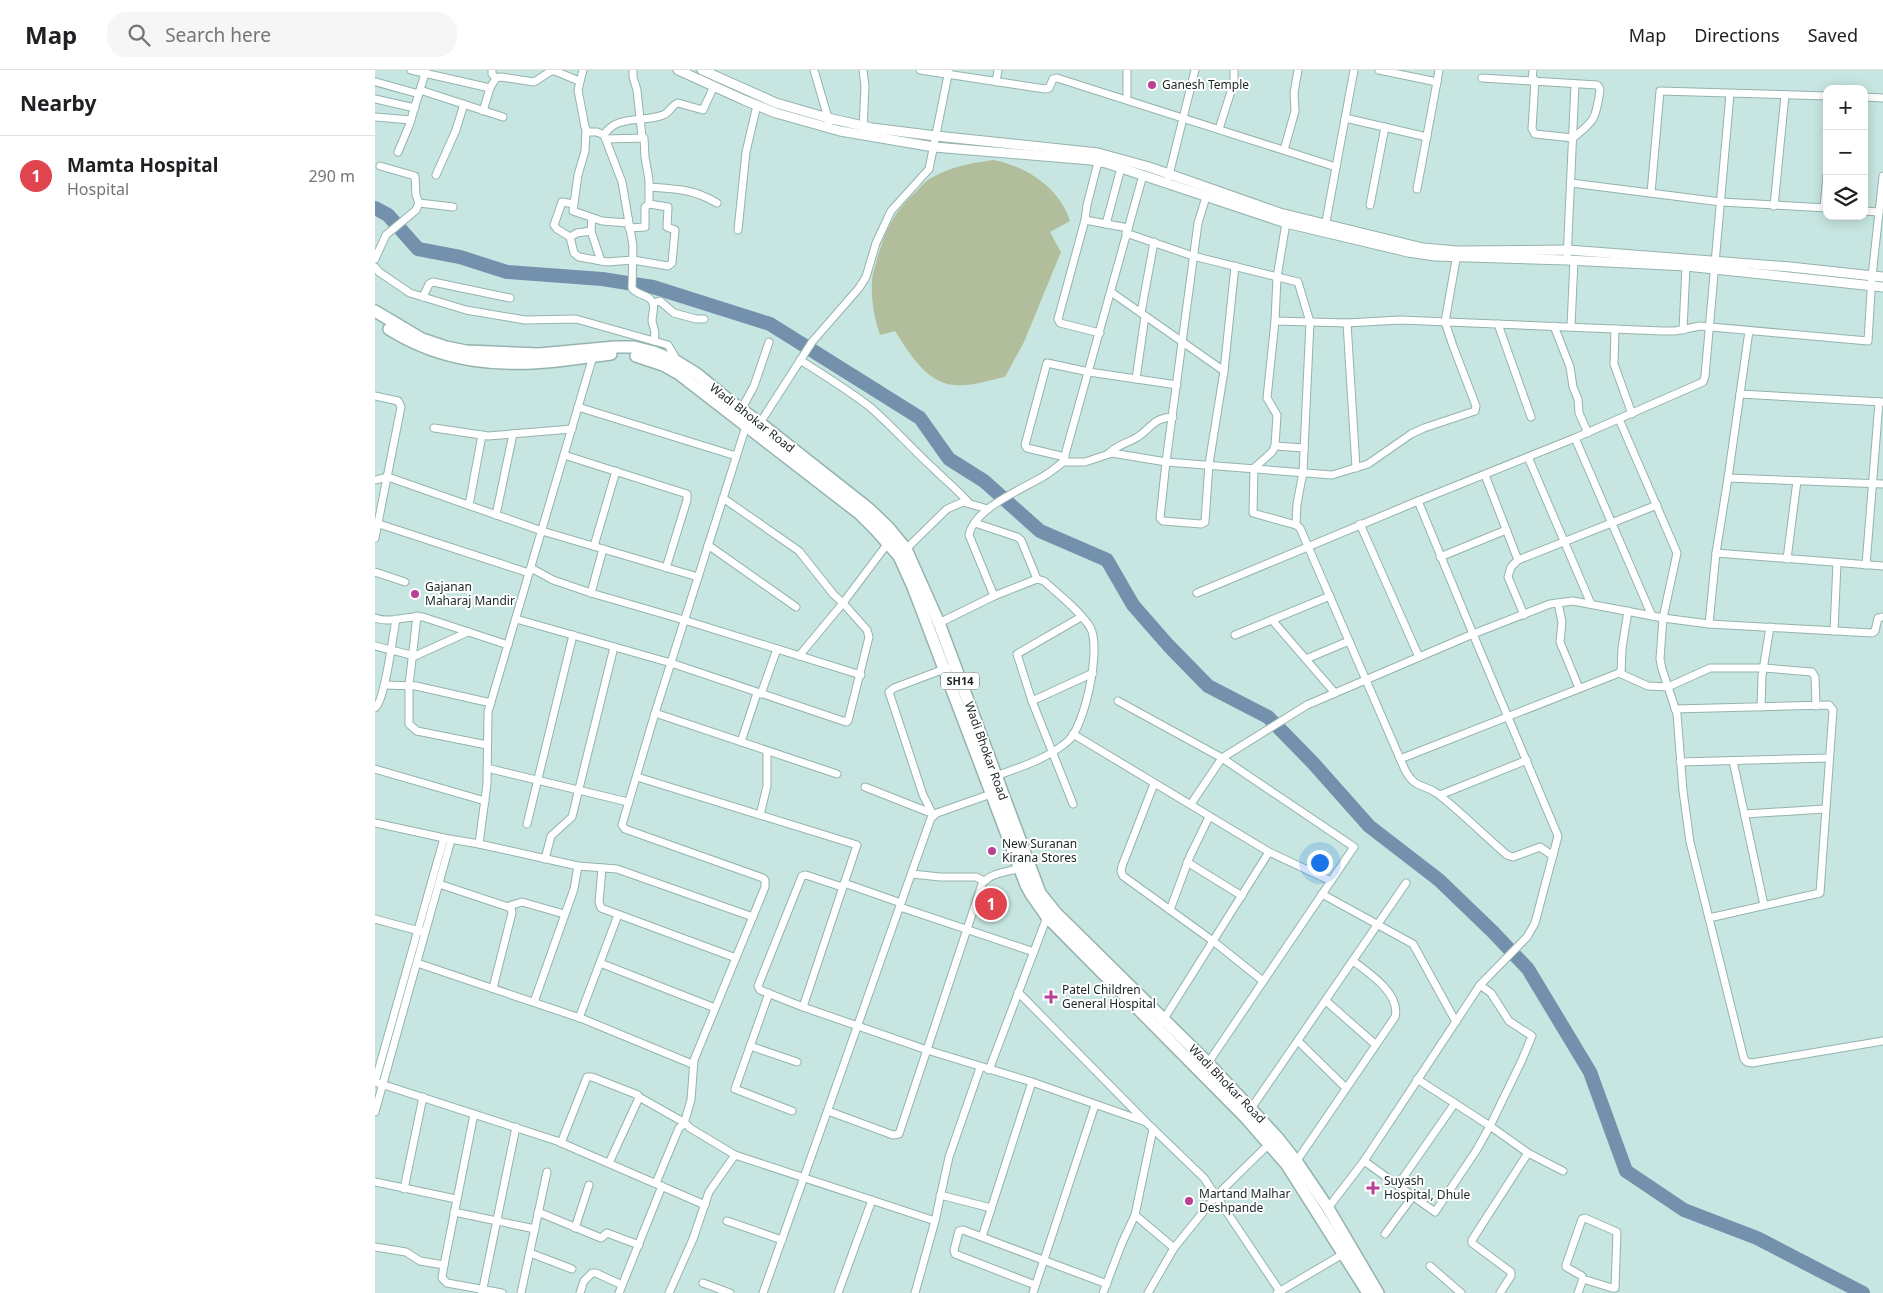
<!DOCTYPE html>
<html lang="en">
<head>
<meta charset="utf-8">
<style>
	body { margin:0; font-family:"Noto Sans",sans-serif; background:#f6f6f6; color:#202124 }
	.controls { position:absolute; right:15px; top:15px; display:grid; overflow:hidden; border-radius:10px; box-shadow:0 2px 12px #0003 }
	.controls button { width:45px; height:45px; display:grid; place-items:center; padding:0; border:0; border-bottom:1px solid #e0e0e0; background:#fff; color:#202124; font:25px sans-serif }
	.you { position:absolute; left:944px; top:792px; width:18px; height:18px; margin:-12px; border:4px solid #fff; border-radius:50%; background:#1a73e8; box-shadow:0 0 0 8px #1a73e833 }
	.badge { display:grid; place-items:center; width:32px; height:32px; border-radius:50%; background:#b94094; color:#fff; font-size:16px; font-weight:700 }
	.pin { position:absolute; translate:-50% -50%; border:2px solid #fff; box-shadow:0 1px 5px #0006 }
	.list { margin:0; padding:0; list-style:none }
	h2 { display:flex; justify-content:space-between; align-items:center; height:65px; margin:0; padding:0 20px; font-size:21px }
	h2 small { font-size:16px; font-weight:400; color:#757577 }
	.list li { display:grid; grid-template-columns:32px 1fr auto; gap:15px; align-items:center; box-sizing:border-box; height:80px; padding:0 20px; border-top:1px solid #e0e0e0 }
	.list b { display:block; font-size:19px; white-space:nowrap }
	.list p { margin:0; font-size:16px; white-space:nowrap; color:#757577 }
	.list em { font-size:16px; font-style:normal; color:#757577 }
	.icon { flex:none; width:28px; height:28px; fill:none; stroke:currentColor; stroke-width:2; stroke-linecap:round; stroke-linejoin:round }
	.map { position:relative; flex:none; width:1508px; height:1223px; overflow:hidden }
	header { display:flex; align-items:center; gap:30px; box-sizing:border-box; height:70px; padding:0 25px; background:#fff; border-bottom:1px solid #e0e0e0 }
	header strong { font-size:24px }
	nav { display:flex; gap:28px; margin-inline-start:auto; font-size:18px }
	.search { width:350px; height:45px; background:#f6f6f6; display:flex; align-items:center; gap:12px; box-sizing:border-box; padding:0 18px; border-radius:20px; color:#757577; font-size:19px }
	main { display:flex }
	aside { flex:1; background:#fff }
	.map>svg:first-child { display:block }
</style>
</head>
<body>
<header>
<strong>Map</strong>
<div class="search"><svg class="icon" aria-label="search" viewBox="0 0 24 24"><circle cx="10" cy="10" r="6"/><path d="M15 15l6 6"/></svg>Search here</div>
<nav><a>Map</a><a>Directions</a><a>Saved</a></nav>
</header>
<main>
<aside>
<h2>Nearby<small></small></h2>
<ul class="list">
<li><span class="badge" style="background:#e0444e">1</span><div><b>Mamta Hospital</b><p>Hospital</p></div><em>290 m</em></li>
</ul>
</aside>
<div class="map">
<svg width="1508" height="1223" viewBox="0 0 1508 1223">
	<rect width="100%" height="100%" fill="#c7e6e1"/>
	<path fill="#b2bd9b" d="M618,90C651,96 685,118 695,151L675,162L686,182L649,272L630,307C614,310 595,317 579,315C550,312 534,282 520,261L505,265C499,247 496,230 497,212C497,206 499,199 501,193C509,163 518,142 542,121C546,116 551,111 556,108C575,97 596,93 618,90Z"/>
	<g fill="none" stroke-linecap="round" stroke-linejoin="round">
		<polyline stroke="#7391ad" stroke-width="14" points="0,138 13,145 43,179 85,187 132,202 227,209 278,217 395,254 545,348 574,389 609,411 665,461 732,490 758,535 793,575 833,616 893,647 939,694 994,756 1064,810 1118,862 1153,899 1215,1002 1251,1101 1309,1140 1382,1168 1488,1223"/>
		<g stroke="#95b3ae" stroke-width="9">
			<g id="minor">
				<polyline points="36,0 115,18"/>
				<polyline points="117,0 117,4 121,8"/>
				<path d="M208,0L203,20L210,57L213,62H222L229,65L247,112L258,176L257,218C261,224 268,224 274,228C282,234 277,243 277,251C279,260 281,260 279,271"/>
				<polyline points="258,0 258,7 262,20 267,67"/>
				<polyline points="439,0 453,48 454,58"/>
				<polyline points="488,0 490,16 488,59"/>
				<polyline points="545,0 670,19 674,18 678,9 682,8 961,97"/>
				<polyline points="1004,0 1062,12 1042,119"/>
				<path d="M1107,8L1222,15L1224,17L1225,20C1221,49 1220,50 1198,68L1160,64L1157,59L1160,10"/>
				<polyline points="1157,10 1158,0"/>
				<polyline points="1,12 44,24"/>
				<polyline points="621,12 623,0"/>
				<polyline points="1062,12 1064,0"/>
				<polyline points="45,20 128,47"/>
				<polyline points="1489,27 1508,28"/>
				<polyline points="0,29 40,38"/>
				<polyline points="752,29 752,0"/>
				<polyline points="108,41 115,18 121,8 126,7 159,12 176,1 180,1 204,11"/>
				<polyline points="0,47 36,50"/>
				<polyline points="970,48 1052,67"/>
				<polyline points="844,59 859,12 859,0"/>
				<polyline points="211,60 210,81 203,105 198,141 227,151 253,153"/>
				<path d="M229,65C242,44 268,53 288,45C295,43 296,35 303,33L328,40L339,16"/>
				<polyline points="909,80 920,41 919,23 923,0"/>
				<polyline points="23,82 34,56 51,0"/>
				<polyline points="723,92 712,135 710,150 683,249 685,253 725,263"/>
				<polyline points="61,105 81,60 89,34"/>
				<polyline points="793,109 820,0"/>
				<polyline points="1196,113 1346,132 1452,138"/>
				<path d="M274,117C302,119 318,119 342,133"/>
				<polyline points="1276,123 1285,21 1452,26"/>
				<polyline points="831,127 823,153 791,392 785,448 788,451 826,454 830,452 834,394 849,301 860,196"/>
				<polyline points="44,133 78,137"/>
				<polyline points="199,134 187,132 179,155 182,159 195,167 199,183 204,187 232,192 258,190 293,196 297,193 300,160 292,157 293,137 274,134 274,110 270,87 269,68 231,69"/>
				<polyline points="995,135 1010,57"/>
				<polyline points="1399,136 1410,25"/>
				<polyline points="1449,137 1452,105"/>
				<polyline points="1489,141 1504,142"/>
				<polyline points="217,148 216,161 226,191"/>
				<polyline points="710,150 753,158"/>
				<path d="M911,153L902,207L900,251L892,328L902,345L900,376L897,382L879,398L878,443L921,455L925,458L1030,700C1041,720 1048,713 1063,724C1087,743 1109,765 1132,785L1138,787L1165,777L1178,786"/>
				<polyline points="731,154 746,98"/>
				<polyline points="950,157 979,0"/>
				<polyline points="254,158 270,157 270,137 274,134"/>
				<polyline points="363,160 371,82 382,35"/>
				<polyline points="751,163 818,186 923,212 935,252 928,402 922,434 921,455"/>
				<polyline points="195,167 202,163 216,161"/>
				<polyline points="0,189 11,165 41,140 44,133 41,125 40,106 5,96"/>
				<polyline points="1192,190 1200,14"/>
				<polyline points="0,197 4,202 35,223 91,240 150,250 201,249 293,275 303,292"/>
				<polyline points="736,222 849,301"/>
				<polyline points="48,227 54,214 58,212 135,228"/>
				<polyline points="278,233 285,231 299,243 321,249 329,249"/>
				<polyline points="766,243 779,172"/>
				<polyline points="900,251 972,253 1025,250 1287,261 1300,261 1325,256 1493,271 1497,206 1508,106"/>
				<polyline points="972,253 981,398"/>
				<polyline points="1123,254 1156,347"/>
				<polyline points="1179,256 1195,297 1198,317 1203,329 1204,343 1213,363"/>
				<polyline points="1196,256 1199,190"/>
				<polyline points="1240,259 1239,294 1257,344"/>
				<polyline points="1308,260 1311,196"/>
				<path d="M425,290C449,305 473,320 495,337C517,356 536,378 558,398C570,410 583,420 594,433"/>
				<polyline points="761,309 770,246"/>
				<polyline points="1365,324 1507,332"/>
				<polyline points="0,326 23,331 26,337 0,468"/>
				<polyline points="203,337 361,386"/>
				<polyline points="366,340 379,316 394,272"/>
				<polyline points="1244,349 1302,483 1288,548 1285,589 1287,599 1302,644 1308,721 1315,772 1369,989 1372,992 1377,993 1508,971"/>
				<polyline points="383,356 437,272 484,218 491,207 501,173 516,141 554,99 574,0"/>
				<polyline points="59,358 113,366 197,359"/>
				<polyline points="1200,368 1277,546"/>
				<polyline points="900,376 929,378"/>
				<path d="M733,384C744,374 750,374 761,368C776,359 777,348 798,347"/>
				<polyline points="189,385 312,424 312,430 291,498"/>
				<polyline points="690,387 652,378 650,375 672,293 714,302 802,315"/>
				<polyline points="1153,387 1216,534"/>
				<polyline points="688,392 710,392 737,383 791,392 957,405 993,394 1036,364 1049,358 1100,341 1101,336 1078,276 1070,252 1082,184"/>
				<polyline points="1110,405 1143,490"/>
				<polyline points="1353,408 1374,261"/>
				<polyline points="0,410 13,407 167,461 323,507"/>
				<polyline points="94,435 107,365"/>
				<polyline points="121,445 138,364"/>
				<polyline points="600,453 642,467 646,470 662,509"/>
				<polyline points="4,454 154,503"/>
				<polyline points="985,454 1044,587"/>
				<polyline points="333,475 421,537"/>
				<polyline points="219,476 241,401"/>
				<polyline points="529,481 572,439 588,432 613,439"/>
				<polyline points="1341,483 1508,496"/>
				<polyline points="1065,487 1131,460"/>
				<polyline points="1412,489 1422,411"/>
				<polyline points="1491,495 1504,332"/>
				<polyline points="156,498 178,510 216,523 309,550 486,605"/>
				<polyline points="0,502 30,512"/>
				<polyline points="216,523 228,479"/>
				<polyline points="822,523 1043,431"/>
				<path d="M619,526L594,465C599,438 648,419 669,406C676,402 682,397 688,392L768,105"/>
				<polyline points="1183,533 1187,552 1185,572 1204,618"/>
				<polyline points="1149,545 1133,507 1136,497 1143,490 1282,435"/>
				<polyline points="42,546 34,615 34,654 42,661 112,675"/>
				<path d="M0,548C15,554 32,545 48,547L133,575"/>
				<polyline points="141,549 296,593 471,652 473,651 494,567 492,560 468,533 459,525 424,481 348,428"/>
				<polyline points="897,550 960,623"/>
				<path d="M562,554L619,526L662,509L669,511C684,525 704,540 715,557C727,577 710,656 693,671C673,689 643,698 618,707"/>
				<polyline points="1334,554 1341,483 1353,408 1508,414"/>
				<polyline points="1459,561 1462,493"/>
				<polyline points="860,565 955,526"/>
				<polyline points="0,576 40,586 93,562"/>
				<polyline points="424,586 468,533 513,473"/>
				<polyline points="931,589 974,571"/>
				<polyline points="1246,604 1247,578 1253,541"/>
				<polyline points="10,615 41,616 116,633"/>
				<polyline points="386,624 402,579"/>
				<polyline points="657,631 718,603"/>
				<polyline points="743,631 847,688 979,777 831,996"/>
				<polyline points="1386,637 1387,606 1395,557"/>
				<path d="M0,638C10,631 18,565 21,549"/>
				<polyline points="1300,639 1454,635 1458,640 1445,823 1334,848"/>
				<polyline points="280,643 462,704"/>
				<polyline points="698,664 894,782 787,952"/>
				<polyline points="366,672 382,623"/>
				<polyline points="1025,689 1244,603 1273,616 1293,617 1335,598 1389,598 1437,602 1440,607 1441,636"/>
				<polyline points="1358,691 1389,835"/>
				<polyline points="1305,692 1454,688"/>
				<polyline points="112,698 253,732"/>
				<polyline points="0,699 110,731"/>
				<polyline points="262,707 482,775 428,937 552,980 657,1012 771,1052"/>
				<polyline points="779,714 747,796 746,801 748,806 838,871 888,911"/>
				<polyline points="490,717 556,743"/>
				<polyline points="1065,725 1152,690"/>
				<polyline points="698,734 657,631 642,584 706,547"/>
				<polyline points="816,734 847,688 932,635 1098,564 1043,431 1200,368 1328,312 1330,306 1355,24"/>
				<polyline points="1370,744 1450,739"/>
				<polyline points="385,745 392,716 392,681"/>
				<polyline points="558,745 548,725 514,622 519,618 572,598"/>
				<polyline points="0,753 69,768 104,774 112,714 113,642 219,283"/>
				<polyline points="152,754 198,565"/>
				<polyline points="104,774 203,796 242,799 378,847"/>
				<polyline points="894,782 956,811"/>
				<polyline points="170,789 176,766 197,747 239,577"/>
				<polyline points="812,792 867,826"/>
				<polyline points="227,798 224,832 226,838 361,888"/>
				<polyline points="537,804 565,807 601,807 609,811"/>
				<polyline points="469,813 526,833"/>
				<polyline points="64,814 136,838 137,843 118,918"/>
				<polyline points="947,824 1038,874 1081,952"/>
				<polyline points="134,836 147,832 189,844"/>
				<polyline points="525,837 659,882"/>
				<polyline points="795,840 815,786 834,747"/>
				<polyline points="0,849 48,862"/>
				<polyline points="42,893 208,949 317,994"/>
				<polyline points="225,893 340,938"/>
				<polyline points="643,922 771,1052 829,1108 906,1223"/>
				<polyline points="394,923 360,1019 417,1041"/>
				<polyline points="951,931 1001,975"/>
				<polyline points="159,932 199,819 203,796"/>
				<polyline points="428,937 385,920 383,916 427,806 431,805 467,817"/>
				<polyline points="204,948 243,845"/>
				<polyline points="923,971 971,1018"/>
				<polyline points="375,976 422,992"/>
				<polyline points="614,1000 672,847"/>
				<polyline points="1042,1009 1115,1056 1153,1083 1188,1101"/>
				<polyline points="0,1012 182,1071 330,1135"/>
				<polyline points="0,1012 69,768"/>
				<polyline points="264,1027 310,1053 304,1058 281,1113"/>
				<polyline points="875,1040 1031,813"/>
				<path d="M453,1041L518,1065L524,1064L607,814C616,802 634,802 648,797"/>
				<polyline points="0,1042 76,770"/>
				<polyline points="99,1044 69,1195 67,1208 72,1213 127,1223"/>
				<polyline points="778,1059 760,1145 799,1178"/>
				<polyline points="186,1073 212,1007 217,1007 263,1025 263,1030 234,1093"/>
				<polyline points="360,1085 315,1058 310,1053 310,1050 316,1030 319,990 390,817 390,810 388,808 250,759 247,755 280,643 371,356"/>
				<polyline points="989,1091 1060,1142 1101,1081 1115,1056 1147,990 1157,966 1134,951 1116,923 1105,915"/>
				<path d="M921,1092L1020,947C1026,924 994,903 978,891"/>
				<polyline points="0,1112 81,1129"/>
				<polyline points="1023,1115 1080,1033"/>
				<polyline points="29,1119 48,1027"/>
				<polyline points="565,1125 616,1138"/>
				<polyline points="953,1138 989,1091 1105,915 1152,867 1160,853 1183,766 1098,564 1175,534 1198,531 1288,548 1334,554 1497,563 1500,561 1503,548 1508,547"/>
				<polyline points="79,1142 160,1159"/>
				<polyline points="163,1142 226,1168 232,1163 264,1175"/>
				<polygon points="1210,1148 1242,1162 1240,1218 1237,1218 1208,1209 1207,1206 1191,1197 1191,1195 1207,1149"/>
				<polyline points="352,1151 407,1170"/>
				<polyline points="200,1158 214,1115"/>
				<polyline points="1010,1164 1038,1126"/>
				<polyline points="607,1167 657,1012"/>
				<polyline points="0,1177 31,1182 45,1191 69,1195"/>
				<polyline points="155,1183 197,1199"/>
				<polyline points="1055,1196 1086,1223"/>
				<polyline points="328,1213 355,1223"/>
				<polyline points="660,1215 580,1184 579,1180 584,1161 588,1160 732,1214"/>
				<polyline points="107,1223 141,1057"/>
				<polyline points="146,1223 172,1102"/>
				<polyline points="205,1223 209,1211 217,1203 221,1203 247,1215"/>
				<polyline points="244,1223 287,1116"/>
				<polyline points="294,1223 318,1169 334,1122 360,1085 560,1151"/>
				<polyline points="388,1223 556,748 562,743 619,723"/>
				<polyline points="463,1223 497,1130"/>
				<polyline points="540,1223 560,1151 574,1087 605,998"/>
				<polyline points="658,1223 720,1035"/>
				<polyline points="728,1223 747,1173 760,1145"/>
				<polyline points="773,1223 799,1178 841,1126 895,1073"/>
				<polyline points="902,1223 968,1184"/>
				<polyline points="1125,1223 1136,1206 1136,1202 1097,1173 1097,1170 1153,1083"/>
				<polyline points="1203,1223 1208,1209"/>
			</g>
		</g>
		<g stroke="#95b3ae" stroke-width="11">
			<g id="tertiary">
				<polyline points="303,0 369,30 401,43 465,61 559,77 716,90 731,93 911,153 1033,182 1060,186 1192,190 1311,196 1508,217"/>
				<polyline points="327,0 401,33 453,48 497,58 561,66 723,83 774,97 905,143 1048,178 1082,181 1193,180 1415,197 1508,207"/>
			</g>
		</g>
		<g stroke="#95b3ae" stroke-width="14">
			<g id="primary">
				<polyline points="0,241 47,269 71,277 91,281 164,284 240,277 259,277 279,282 301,291 322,304 356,332 385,353 493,438 513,457 531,479 564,553 665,823 681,843 833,993 902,1067 924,1095 953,1138 1003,1223"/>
				<path d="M14,259C68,293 127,298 190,290C205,288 220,286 236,284"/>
				<polyline points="261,286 288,295 304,304 485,444 501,460 524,486 538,517 651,815 656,824 672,847 870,1047 912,1095 993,1223"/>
			</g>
		</g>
		<use href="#minor" stroke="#fff" stroke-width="7"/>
		<use href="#tertiary" stroke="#fff" stroke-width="9"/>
		<use href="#primary" stroke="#fff" stroke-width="11"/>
	</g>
	<g fill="#b94094" stroke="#fff" stroke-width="2">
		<circle cx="777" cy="15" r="5"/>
		<circle cx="40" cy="524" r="5"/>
		<circle cx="617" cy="781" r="5"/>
		<path d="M673.5 919.5h5v5h5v5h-5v5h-5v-5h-5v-5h5z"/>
		<path d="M995.5 1110.5h5v5h5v5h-5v5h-5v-5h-5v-5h5z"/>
		<circle cx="814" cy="1131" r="5"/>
	</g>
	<g text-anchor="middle" stroke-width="4" stroke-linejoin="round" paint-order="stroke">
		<rect fill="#fff" stroke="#5f6766" stroke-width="1" x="566" y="602.5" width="38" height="17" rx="4"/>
		<g font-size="11" font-weight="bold" fill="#1b2625">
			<text x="585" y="615">SH14</text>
		</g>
		<g font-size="12" fill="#1b2625" stroke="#fff" text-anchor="start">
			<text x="787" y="19">Ganesh Temple</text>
			<text x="50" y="521">Gajanan<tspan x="50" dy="14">Maharaj Mandir</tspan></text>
			<text x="627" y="778">New Suranan<tspan x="627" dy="14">Kirana Stores</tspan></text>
			<text x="687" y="924">Patel Children<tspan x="687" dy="14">General Hospital</tspan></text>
			<text x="1009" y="1115">Suyash<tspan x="1009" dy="14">Hospital, Dhule</tspan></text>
			<text x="824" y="1128">Martand Malhar<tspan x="824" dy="14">Deshpande</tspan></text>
		</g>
		<g font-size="12" fill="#1b2625" stroke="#fff">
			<text transform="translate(377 348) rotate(38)" y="4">Wadi Bhokar Road</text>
			<text transform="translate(611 681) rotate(70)" y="4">Wadi Bhokar Road</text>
			<text transform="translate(852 1014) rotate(46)" y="4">Wadi Bhokar Road</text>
		</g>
	</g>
</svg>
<div class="controls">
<button>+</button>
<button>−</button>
<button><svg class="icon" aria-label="layers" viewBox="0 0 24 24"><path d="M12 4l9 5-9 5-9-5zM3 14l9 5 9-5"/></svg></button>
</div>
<div class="you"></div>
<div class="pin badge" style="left:616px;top:834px;background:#e0444e">1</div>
</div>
</main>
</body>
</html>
